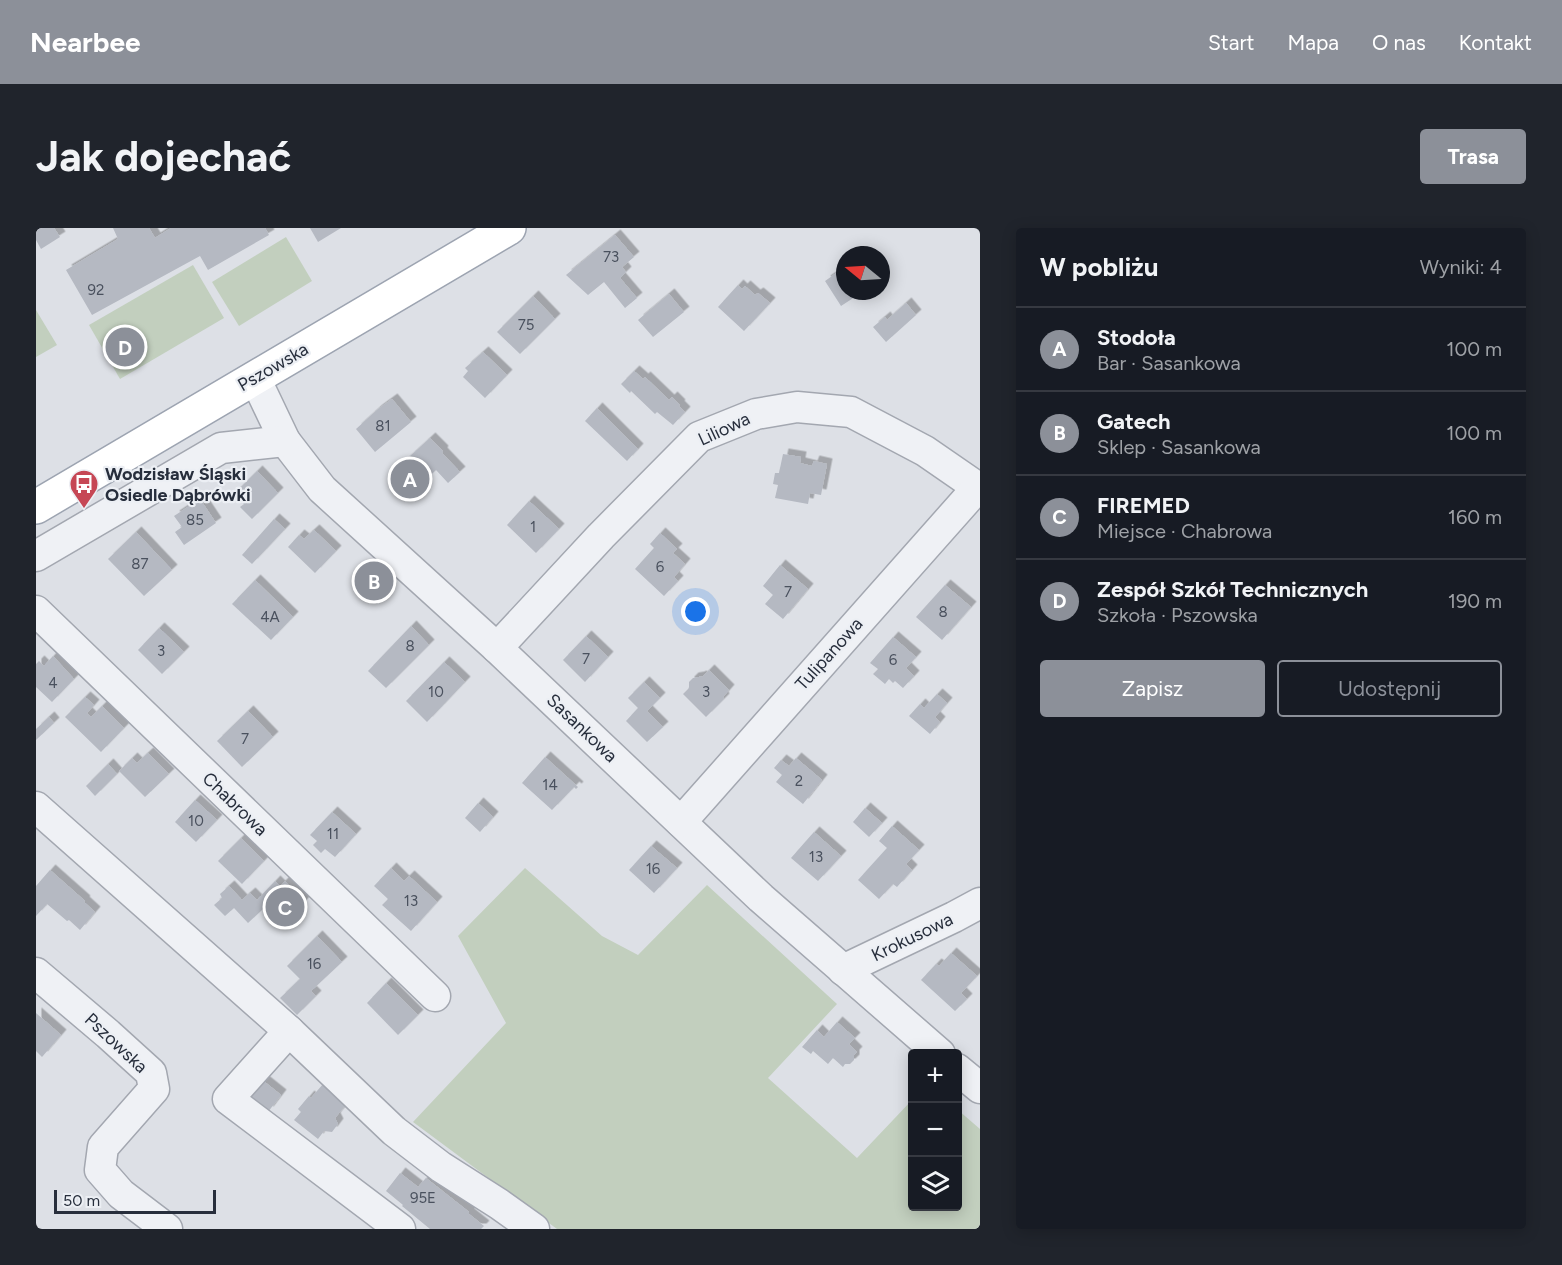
<!DOCTYPE html>
<html lang="pl">
<head>
<meta charset="utf-8">
<style>
	body { margin:0; font-family:Figtree,sans-serif; background:#20242c; color:#f1f3f6 }
	.controls { position:absolute; right:18px; bottom:18px; display:grid; overflow:hidden; border-radius:6px; box-shadow:0 3px 15px #0003 }
	.controls button { width:54px; height:54px; display:grid; place-items:center; padding:0; border:0; border-bottom:2px solid #363941; background:#171b24; color:#f1f3f6; font:30px sans-serif }
	.compass { position:absolute; left:800px; top:18px; width:54px; height:54px; border-radius:50%; background:#171b24; box-shadow:0 3px 15px #0003; rotate:288deg }
	.scale { position:absolute; left:18px; bottom:15px; width:162px; box-sizing:border-box; padding-left:6px; border:3px solid #272e3c; border-top:0; font-size:16px; line-height:21px; white-space:nowrap; color:#272e3c; -webkit-text-stroke:4px #eceff4; paint-order:stroke }
	.you { position:absolute; left:660px; top:384px; width:21px; height:21px; margin:-15px; border:4px solid #fff; border-radius:50%; background:#1a73e8; box-shadow:0 0 0 9px #1a73e833 }
	.badge { display:grid; place-items:center; width:39px; height:39px; border-radius:50%; background:#8c9099; color:#fff; font-size:20px; font-weight:700 }
	.pin { position:absolute; translate:-50% -50%; border:3px solid #fff; box-shadow:0 2px 6px #0006 }
	.list { margin:0; padding:0; list-style:none }
	h2 { display:flex; justify-content:space-between; align-items:center; height:78px; margin:0; padding:0 24px; font-size:26px }
	h2 small { font-size:20px; font-weight:400; color:#9ea1a6 }
	.list li { display:grid; grid-template-columns:39px 1fr auto; gap:18px; align-items:center; box-sizing:border-box; height:84px; padding:0 24px; border-top:2px solid #363941 }
	.list b { display:block; font-size:22px; white-space:nowrap }
	.list p { margin:0; font-size:20px; white-space:nowrap; color:#9ea1a6 }
	.list em { font-size:20px; font-style:normal; color:#9ea1a6 }
	.actions { display:flex; gap:12px; padding:18px 24px }
	.actions a { flex:1; padding:14px 0; border:2px solid #8c9099; border-radius:6px; text-align:center; font-size:21px; color:#8c9099 }
	.actions .main { background:#8c9099; color:#fff }
	.icon { flex:none; width:33px; height:33px; fill:none; stroke:currentColor; stroke-width:2; stroke-linecap:round; stroke-linejoin:round }
	.map { position:relative; flex:none; width:944px; height:1001px; overflow:hidden; border-radius:6px }
	header { display:flex; align-items:center; gap:36px; box-sizing:border-box; height:84px; padding:0 30px; background:#8c9099; color:#fff }
	header strong { font-size:28px }
	nav { display:flex; gap:33px; margin-inline-start:auto; font-size:21px }
	.intro { display:flex; align-items:center; justify-content:space-between; box-sizing:border-box; height:144px; padding:0 36px }
	h1 { margin:0; font-size:42px }
	.button { padding:15px 27px; border-radius:6px; background:#8c9099; color:#fff; font-size:21px; font-weight:700 }
	main { display:flex; gap:36px; padding:0 36px }
	aside { flex:1; background:#171b24; border-radius:6px; box-shadow:0 3px 15px #0003 }
	.map>svg:first-child { display:block }
</style>
</head>
<body>
<header>
<strong>Nearbee</strong>
<nav><a>Start</a><a>Mapa</a><a>O nas</a><a>Kontakt</a></nav>
</header>
<div class="intro"><h1>Jak dojechać</h1><a class="button">Trasa</a></div>
<main>
<div class="map">
<svg width="944" height="1001" viewBox="0 0 944 1001">
	<defs>
		<filter id="shadow"><feDropShadow dx="5.5" dy="-5.5" stdDeviation="0" flood-color="#0004"/></filter>
	</defs>
	<rect width="100%" height="100%" fill="#dde0e6"/>
	<g fill="#c2cfbe">
		<polygon points="250,9 276,53 203,98 176,54"/>
		<polygon points="157,37 188,90 84,151 53,97"/>
		<polygon points="0,82 21,117 0,129"/>
		<polygon points="489,640 566,708 602,727 671,657 801,776 732,850 821,930 876,872 876,978 921,978 922,882 944,901 944,1001 521,1001 377,894 470,795 422,708"/>
	</g>
	<g fill="#b5b9c2" filter="url(#shadow)">
		<polygon points="0,0 18,0 24,9 5,21 0,12"/>
		<polygon points="77,0 113,0 119,10 135,0 229,0 233,7 172,42 164,28 56,87 30,42 82,11"/>
		<polygon points="274,0 305,0 282,14"/>
		<polygon points="579,7 598,29 586,39 590,44 584,50 601,70 589,80 568,54 552,67 530,47"/>
		<polygon points="809,39 809,63 828,63 805,78 789,53"/>
		<polygon points="702,57 706,61 709,58 719,67 722,65 734,75 708,103 682,79"/>
		<polygon points="633,66 648,84 617,109 602,92"/>
		<polygon points="497,68 519,91 484,126 461,104"/>
		<polygon points="870,75 880,87 850,114 837,99 849,89 851,92"/>
		<polygon points="447,124 471,147 449,170 427,149 432,143 429,140"/>
		<polygon points="598,143 607,151 609,149 633,172 636,169 644,177 643,178 649,184 637,197 621,184 619,186 595,163 594,165 585,156"/>
		<polygon points="356,171 375,194 339,224 320,201 341,182"/>
		<polygon points="561,180 602,221 591,233 549,193"/>
		<polygon points="394,210 407,223 406,225 424,244 412,255 400,242 375,265 356,245"/>
		<polygon points="747,226 765,229 764,235 776,238 778,233 791,236 785,267 774,265 772,276 739,270 742,257 737,256 739,245 743,245"/>
		<polygon points="221,243 242,265 216,291 204,279 208,276 198,266"/>
		<polygon points="164,271 180,295 148,317 139,304 146,299 138,288"/>
		<polygon points="493,273 523,301 500,325 471,297"/>
		<polygon points="238,291 249,301 216,336 206,327"/>
		<polygon points="278,302 300,323 279,345 252,319 263,307 268,311"/>
		<polygon points="100,304 136,342 108,368 72,331"/>
		<polygon points="624,305 641,321 637,325 649,336 638,349 642,353 628,368 599,341 618,320 614,316"/>
		<polygon points="744,337 772,361 747,391 729,376 737,367 727,358"/>
		<polygon points="332,339 355,361 341,376 317,354"/>
		<polygon points="219,352 257,389 235,412 196,376"/>
		<polygon points="909,357 935,379 906,412 880,389"/>
		<polygon points="375,398 393,417 350,460 332,443"/>
		<polygon points="123,400 148,424 126,446 102,422"/>
		<polygon points="550,408 572,429 549,454 527,432"/>
		<polygon points="857,409 880,429 870,440 878,448 867,460 859,453 857,455 853,451 849,456 837,446 842,441 834,435"/>
		<polygon points="17,428 38,451 16,474 0,459 0,436 3,433 8,438"/>
		<polygon points="408,434 429,454 391,494 370,473"/>
		<polygon points="673,442 693,462 687,469 688,471 670,489 647,466 653,460 653,454 657,450 663,449 665,448 666,449"/>
		<polygon points="608,454 624,470 611,483 627,499 611,514 590,493 602,480 592,470"/>
		<polygon points="901,466 911,475 899,489 904,494 894,506 873,488 884,476 888,480"/>
		<polygon points="49,469 58,477 51,485 55,489 66,478 88,500 65,524 29,489"/>
		<polygon points="212,483 237,509 206,539 181,513"/>
		<polygon points="13,489 18,495 0,512 0,501"/>
		<polygon points="112,525 133,546 109,569 83,543 96,530 101,535"/>
		<polygon points="509,529 542,559 540,561 538,559 516,582 486,555"/>
		<polygon points="760,530 786,552 767,576 740,554 746,547 738,540 745,532 753,538"/>
		<polygon points="72,536 81,546 59,568 50,558"/>
		<polygon points="159,572 181,592 160,614 139,594"/>
		<polygon points="442,575 457,589 444,604 429,590"/>
		<polygon points="829,580 846,595 833,609 817,594"/>
		<polygon points="296,584 320,606 299,629 289,621 285,625 277,617 281,613 274,607"/>
		<polygon points="856,598 883,622 870,636 876,642 861,659 857,656 843,671 822,652 851,620 843,613"/>
		<polygon points="778,604 805,628 782,653 755,630"/>
		<polygon points="205,610 228,633 206,656 182,633"/>
		<polygon points="615,618 641,640 618,665 593,642"/>
		<polygon points="355,640 368,653 373,648 401,674 375,703 346,677 352,671 338,658"/>
		<polygon points="14,642 49,673 48,674 59,684 44,702 33,692 31,693 11,676 0,688 0,658"/>
		<polygon points="239,653 244,658 249,653 269,673 250,693 242,685 238,689 228,680 212,695 198,680 189,688 178,677 186,670 184,666 193,658 206,672 214,665 221,672"/>
		<polygon points="281,708 306,734 275,763 280,768 261,787 244,770 264,751 251,738"/>
		<polygon points="915,725 941,748 925,765 931,771 919,783 885,752 900,736 903,738"/>
		<polygon points="350,755 382,787 362,807 331,775"/>
		<polygon points="0,785 25,807 6,829 0,823"/>
		<polygon points="801,794 819,810 813,816 821,824 818,827 818,832 814,836 809,836 807,839 797,830 792,836 777,823 775,826 766,819 781,802 788,809"/>
		<polygon points="225,851 245,867 232,884 211,867"/>
		<polygon points="288,855 312,874 299,890 302,896 296,904 288,903 282,911 258,892 265,884 262,881 273,868 275,870"/>
		<polygon points="364,945 382,959 390,950 433,984 433,986 448,998 445,1001 394,1001 366,978 367,977 350,963"/>
	</g>
	<g fill="none" stroke-linecap="round" stroke-linejoin="round">
		<g stroke="#a3a7b0" stroke-width="33">
			<g id="minor">
				<polyline points="219,150 249,213 286,261 461,420 725,670 904,826"/>
				<polyline points="0,328 185,220 249,213"/>
				<polyline points="0,383 399,768"/>
				<polyline points="461,420 565,308 663,209 720,186 761,179 815,184 889,223 944,261"/>
				<polyline points="0,579 253,803 192,871 364,1001"/>
				<polyline points="645,594 942,259"/>
				<polyline points="807,742 918,689 944,675"/>
				<polyline points="0,745 72,806 115,845 118,861 67,919 64,942 85,966 131,1001"/>
				<polyline points="253,803 358,903 405,939 463,976 498,1001"/>
				<polyline points="921,841 944,860"/>
			</g>
		</g>
		<g stroke="#9da4b1" stroke-width="36">
			<polyline id="major" points="0,279 473,0"/>
		</g>
		<use href="#minor" stroke="#eff1f5" stroke-width="30"/>
		<use href="#major" stroke="#fff" stroke-width="33"/>
	</g>
	<defs>
		<g id="bus-pin" transform="scale(1.5)"><path d="M0 17L-7.5 6A9.5 9.5 0 1 1 7.5 6Z" fill="#c64755" stroke="#eceff4"/><path d="M-5-6H5V4H4V6H2V4H-2V6H-4V4H-5ZM-3.5-4V0h7V-4ZM-3.5 1.2v1.5H-2V1.2ZM2 1.2v1.5H3.5V1.2Z" fill="#fff"/></g>
	</defs>
	<g fill-rule="evenodd">
		<use href="#bus-pin" x="48" y="256"/>
	</g>
	<g text-anchor="middle" stroke-width="4.5" stroke-linejoin="round" paint-order="stroke">
		<g font-size="15" fill="#4a515e">
			<text x="575" y="34">73</text>
			<text x="60" y="67">92</text>
			<text x="490" y="102">75</text>
			<text x="347" y="203">81</text>
			<text x="159" y="297">85</text>
			<text x="497" y="304">1</text>
			<text x="104" y="341">87</text>
			<text x="624" y="344">6</text>
			<text x="752" y="369">7</text>
			<text x="907" y="389">8</text>
			<text x="234" y="394">4A</text>
			<text x="374" y="423">8</text>
			<text x="125" y="428">3</text>
			<text x="550" y="436">7</text>
			<text x="857" y="437">6</text>
			<text x="17" y="460">4</text>
			<text x="400" y="469">10</text>
			<text x="670" y="469">3</text>
			<text x="209" y="516">7</text>
			<text x="763" y="558">2</text>
			<text x="514" y="562">14</text>
			<text x="160" y="598">10</text>
			<text x="297" y="611">11</text>
			<text x="780" y="634">13</text>
			<text x="617" y="646">16</text>
			<text x="375" y="678">13</text>
			<text x="278" y="741">16</text>
			<text x="387" y="975">95E</text>
		</g>
		<g font-size="18" fill="#272e3c" stroke="#eceff4">
			<text transform="translate(237 139) rotate(-30)" y="6">Pszowska</text>
			<text transform="translate(688 201) rotate(-25)" y="6">Liliowa</text>
			<text transform="translate(793 426) rotate(-48)" y="6">Tulipanowa</text>
			<text transform="translate(546 500) rotate(44)" y="6">Sasankowa</text>
			<text transform="translate(199 576) rotate(44)" y="6">Chabrowa</text>
			<text transform="translate(876 709) rotate(-26)" y="6">Krokusowa</text>
			<text transform="translate(80 815) rotate(43)" y="6">Pszowska</text>
		</g>
		<g font-size="18" font-weight="bold" fill="#272e3c" stroke="#eceff4" text-anchor="start">
			<text x="69" y="252">Wodzisław Śląski<tspan x="69" dy="21">Osiedle Dąbrówki</tspan></text>
		</g>
	</g>
</svg>
<div class="controls">
<button>+</button>
<button>−</button>
<button><svg class="icon" aria-label="layers" viewBox="0 0 24 24"><path d="M12 4l9 5-9 5-9-5zM3 14l9 5 9-5"/></svg></button>
</div>
<svg class="compass" viewBox="-18 -18 36 36"><path d="M0-13l5 13h-10z" fill="#e53935"/><path d="M0 13l5-13h-10z" fill="#9ea1a6"/></svg>
<div class="scale">50 m</div>
<div class="you"></div>
<div class="pin badge" style="left:374px;top:251px">A</div>
<div class="pin badge" style="left:338px;top:353px">B</div>
<div class="pin badge" style="left:249px;top:679px">C</div>
<div class="pin badge" style="left:89px;top:119px">D</div>
</div>
<aside>
<h2>W pobliżu<small>Wyniki: 4</small></h2>
<ul class="list">
<li><span class="badge">A</span><div><b>Stodoła</b><p>Bar · Sasankowa</p></div><em>100 m</em></li>
<li><span class="badge">B</span><div><b>Gatech</b><p>Sklep · Sasankowa</p></div><em>100 m</em></li>
<li><span class="badge">C</span><div><b>FIREMED</b><p>Miejsce · Chabrowa</p></div><em>160 m</em></li>
<li><span class="badge">D</span><div><b>Zespół Szkół Technicznych</b><p>Szkoła · Pszowska</p></div><em>190 m</em></li>
</ul>
<div class="actions"><a class="main">Zapisz</a><a>Udostępnij</a></div>
</aside>
</main>
</body>
</html>
